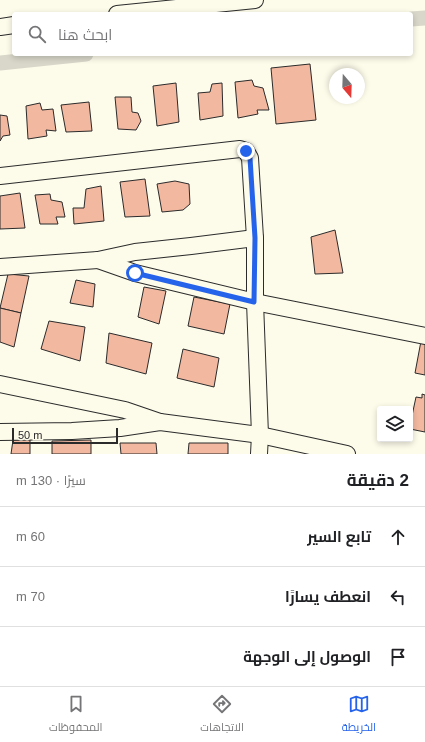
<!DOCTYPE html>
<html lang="ar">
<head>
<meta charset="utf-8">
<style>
	body { margin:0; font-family:Helvetica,Cairo,sans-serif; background:#f2f2f2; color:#202124; direction:rtl }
	.controls { position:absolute; right:12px; bottom:12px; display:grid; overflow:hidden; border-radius:4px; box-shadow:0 2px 6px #0003 }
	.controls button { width:36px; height:36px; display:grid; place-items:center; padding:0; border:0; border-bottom:1px solid #e0e0e0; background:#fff; color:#202124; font:20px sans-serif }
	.compass { position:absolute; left:329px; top:68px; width:36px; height:36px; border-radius:50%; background:#fff; box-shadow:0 2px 6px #0003; rotate:161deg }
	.scale { position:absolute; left:12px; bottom:10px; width:106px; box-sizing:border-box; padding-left:4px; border:2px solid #2b2b2b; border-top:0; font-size:11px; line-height:14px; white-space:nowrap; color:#2b2b2b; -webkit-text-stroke:3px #fdfbea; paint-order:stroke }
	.stop { position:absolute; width:12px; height:12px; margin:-9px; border:3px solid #2563eb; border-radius:50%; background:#fff }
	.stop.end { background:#2563eb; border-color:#fff; box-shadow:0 1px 4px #0008 }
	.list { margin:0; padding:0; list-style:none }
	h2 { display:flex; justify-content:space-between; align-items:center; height:52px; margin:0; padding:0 16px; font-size:17px }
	h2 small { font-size:13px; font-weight:400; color:#757577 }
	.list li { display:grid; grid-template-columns:26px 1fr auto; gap:12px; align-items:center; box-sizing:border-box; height:60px; padding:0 16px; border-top:1px solid #e0e0e0 }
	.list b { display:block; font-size:15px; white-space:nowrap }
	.list em { font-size:13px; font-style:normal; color:#757577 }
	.icon { flex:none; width:22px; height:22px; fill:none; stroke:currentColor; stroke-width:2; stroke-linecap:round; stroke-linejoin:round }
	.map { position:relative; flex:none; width:425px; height:454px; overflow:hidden; direction:ltr }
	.search { position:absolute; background:#fff; box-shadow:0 2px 6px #0003; left:12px; right:12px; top:12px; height:44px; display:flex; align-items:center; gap:10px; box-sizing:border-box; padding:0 14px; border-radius:4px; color:#757577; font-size:15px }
	.sheet { height:232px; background:#fff }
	nav { display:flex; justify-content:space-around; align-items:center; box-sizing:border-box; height:56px; border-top:1px solid #e0e0e0; background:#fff; font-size:11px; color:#757577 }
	nav a { display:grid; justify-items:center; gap:2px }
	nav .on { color:#2563eb }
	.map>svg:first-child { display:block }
</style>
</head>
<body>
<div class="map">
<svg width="425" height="454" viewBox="0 0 425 454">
	<rect width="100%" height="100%" fill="#fdfbea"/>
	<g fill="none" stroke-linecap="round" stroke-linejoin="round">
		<g stroke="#d8d7c9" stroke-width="15">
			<polyline points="411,19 425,18"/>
			<polyline points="0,63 86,54"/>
		</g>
	</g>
	<g fill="#f2b8a0" stroke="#2b2b2b">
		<polygon points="310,64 316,120 276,124 271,68"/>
		<polygon points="252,80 254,86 263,88 269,110 257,110 258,114 238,118 235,82"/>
		<polygon points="176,83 179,122 157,126 153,86"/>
		<polygon points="222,83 223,116 200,120 198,93 210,92 212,84"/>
		<polygon points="115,97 131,97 132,112 138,113 141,121 136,130 118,129"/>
		<polygon points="89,102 92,131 66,132 61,105"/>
		<polygon points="40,103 42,110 53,109 56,131 46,130 47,136 28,139 26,106"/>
		<polygon points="0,115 7,116 10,135 3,136 0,141"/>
		<polygon points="145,179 150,216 125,217 120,182"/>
		<polygon points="175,181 189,184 190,204 183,210 162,212 157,184"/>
		<polygon points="101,186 104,221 74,224 73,208 84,208 86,189"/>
		<polygon points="20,193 25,228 0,229 0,196"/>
		<polygon points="50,194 51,200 62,202 65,217 56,217 58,224 40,224 35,195"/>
		<polygon points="335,230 343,273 315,274 311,237"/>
		<polygon points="8,274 29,276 21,313 0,308"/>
		<polygon points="76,280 95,284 93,307 70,303"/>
		<polygon points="144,287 166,291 159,324 138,317"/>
		<polygon points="194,297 230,304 224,334 188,326"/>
		<polygon points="0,308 21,313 14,347 0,342"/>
		<polygon points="49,321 85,327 80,361 41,349"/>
		<polygon points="109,333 152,343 146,374 106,363"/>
		<polygon points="421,341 425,342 425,375 415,373"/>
		<polygon points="183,349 219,358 214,387 177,378"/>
		<polygon points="422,394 425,395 425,432 410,429 410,425 416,397 422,398"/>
		<polygon points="30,439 30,454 11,454 13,440"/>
		<polygon points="91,440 91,454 52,454 52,441"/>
		<polygon points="120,443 156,443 157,454 121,454"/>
		<polygon points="189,443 228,443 228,454 188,454"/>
	</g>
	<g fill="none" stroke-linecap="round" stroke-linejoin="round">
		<g stroke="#2b2b2b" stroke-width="18">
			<g id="minor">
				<polyline points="117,14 255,0"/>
				<polyline points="0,27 14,25"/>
				<polyline points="0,176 240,149 246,151 250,158 255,238 255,302 260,435 259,454"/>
				<polyline points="98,260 135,273 255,302 425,336"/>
				<polyline points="0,267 98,260 135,252 191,246 255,238"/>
				<polyline points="0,384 125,410 160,422 120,428 72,431 0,432"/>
				<polyline points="160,422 260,435 347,454"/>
			</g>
		</g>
		<use href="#minor" stroke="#fdfbea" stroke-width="16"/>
	</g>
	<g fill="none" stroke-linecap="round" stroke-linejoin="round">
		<polyline stroke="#2563eb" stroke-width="5" points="135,273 254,302 255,238 250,158 246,151"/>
	</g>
</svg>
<div class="controls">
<button><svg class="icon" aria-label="layers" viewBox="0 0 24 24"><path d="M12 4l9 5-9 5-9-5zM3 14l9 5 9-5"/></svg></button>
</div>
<svg class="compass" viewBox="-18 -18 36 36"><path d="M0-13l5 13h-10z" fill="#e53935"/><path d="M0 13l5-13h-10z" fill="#757577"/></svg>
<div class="scale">50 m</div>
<div class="stop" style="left:135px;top:273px"></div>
<div class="stop end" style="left:246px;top:151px"></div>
<div class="search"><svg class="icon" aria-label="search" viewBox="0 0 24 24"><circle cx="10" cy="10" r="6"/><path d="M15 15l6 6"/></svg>ابحث هنا</div>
</div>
<section class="sheet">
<h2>2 دقيقة<small>سيرًا · 130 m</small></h2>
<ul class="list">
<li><svg class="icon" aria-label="ahead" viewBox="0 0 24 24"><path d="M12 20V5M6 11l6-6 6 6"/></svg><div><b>تابع السير</b></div><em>60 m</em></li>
<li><svg class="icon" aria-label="left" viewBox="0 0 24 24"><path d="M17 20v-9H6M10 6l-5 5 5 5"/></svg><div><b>انعطف يسارًا</b></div><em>70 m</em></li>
<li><svg class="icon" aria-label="arrive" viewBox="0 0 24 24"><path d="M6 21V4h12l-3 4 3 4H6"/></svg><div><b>الوصول إلى الوجهة</b></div></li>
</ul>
</section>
<nav>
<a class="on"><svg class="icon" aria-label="map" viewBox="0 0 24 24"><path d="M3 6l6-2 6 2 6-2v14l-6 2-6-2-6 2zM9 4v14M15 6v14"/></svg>الخريطة</a>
<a><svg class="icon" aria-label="directions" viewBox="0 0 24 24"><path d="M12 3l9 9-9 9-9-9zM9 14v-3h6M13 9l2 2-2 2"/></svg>الاتجاهات</a>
<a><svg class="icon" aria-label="saved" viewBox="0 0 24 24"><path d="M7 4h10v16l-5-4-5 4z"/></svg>المحفوظات</a>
</nav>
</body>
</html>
